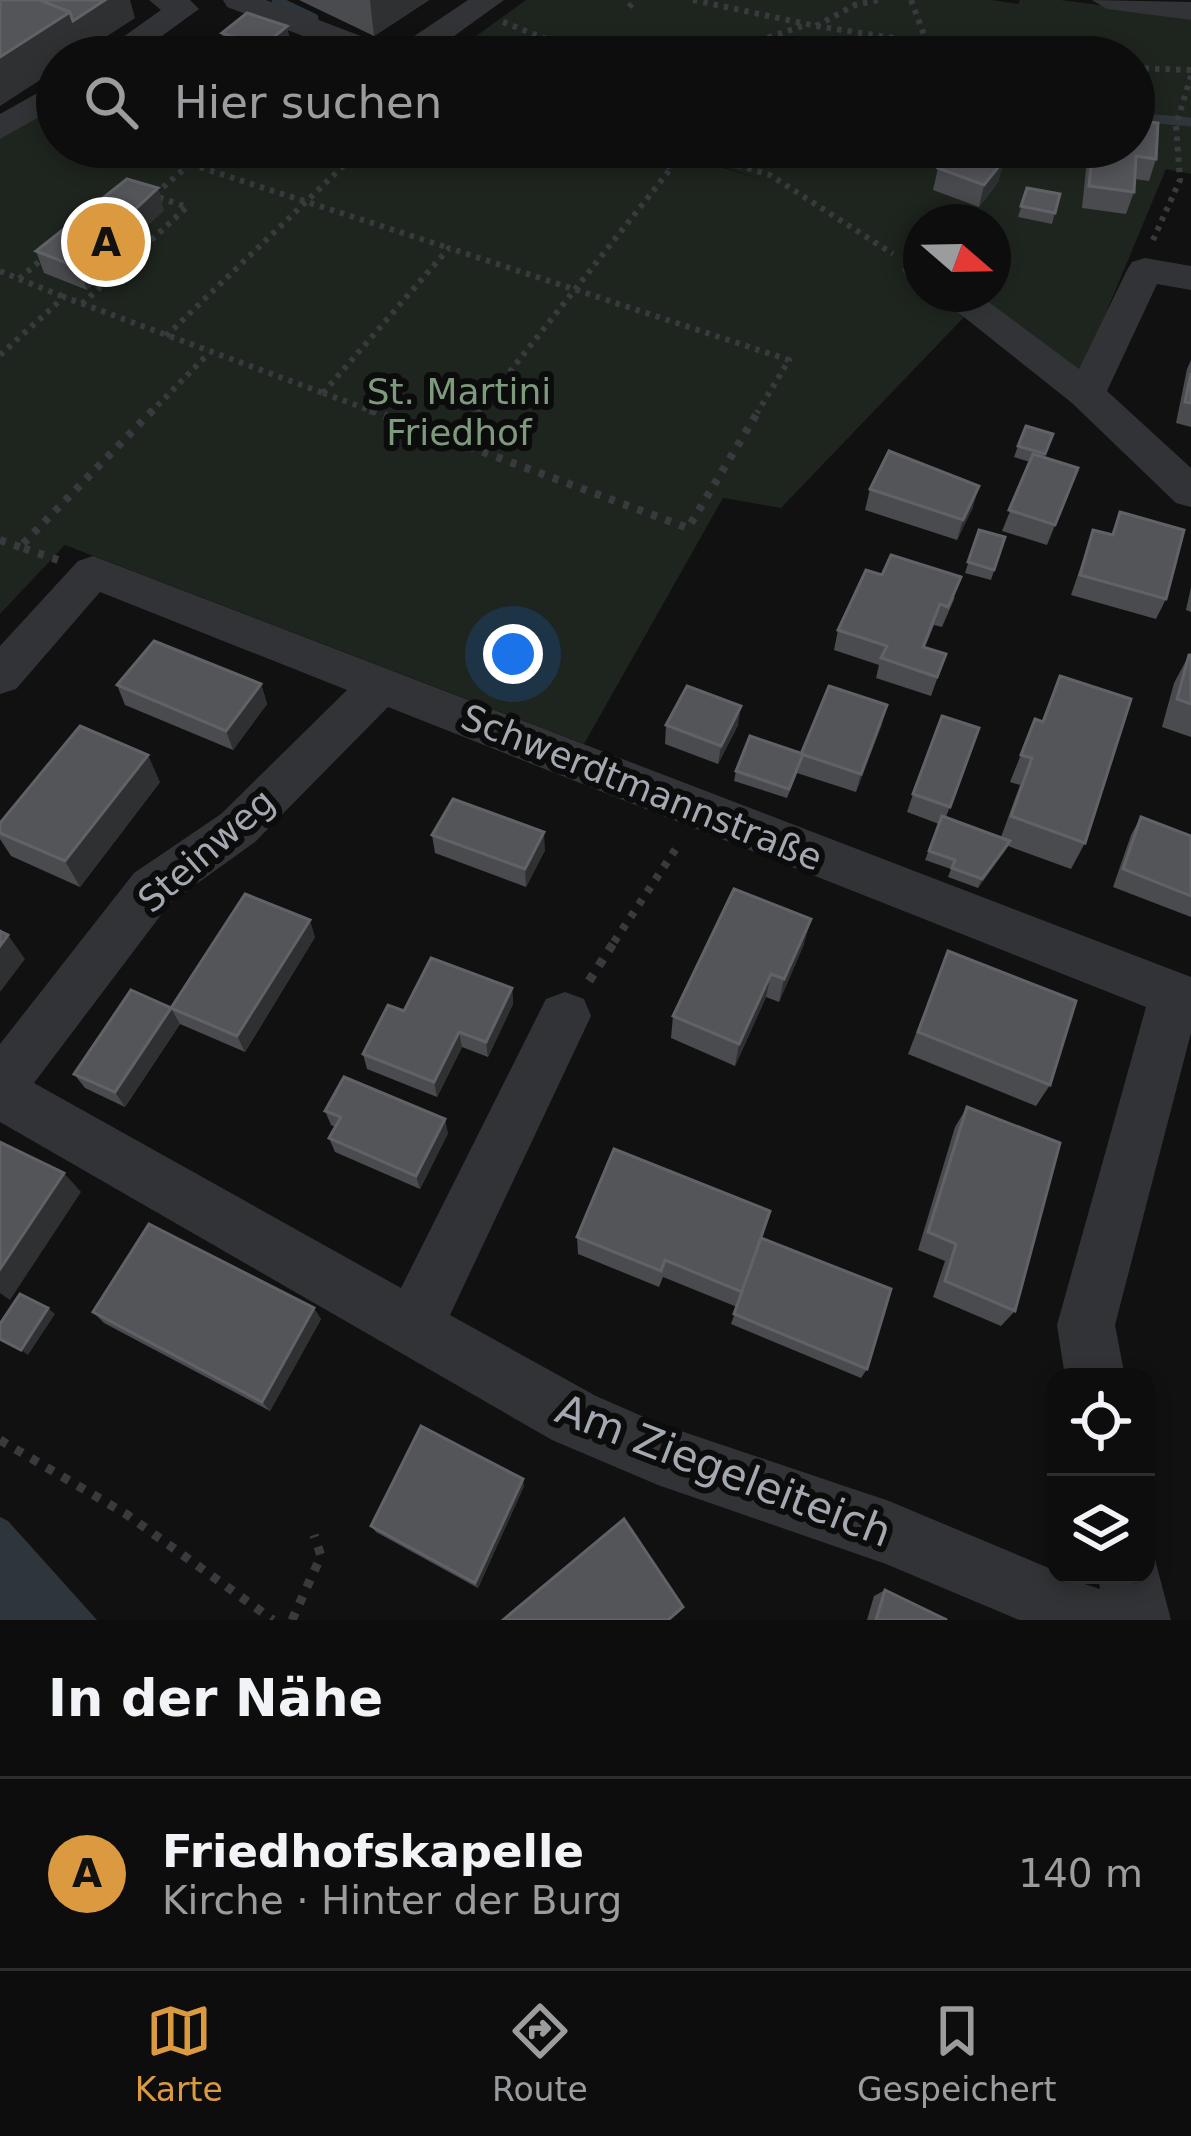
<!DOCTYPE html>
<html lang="de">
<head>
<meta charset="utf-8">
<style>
	body { margin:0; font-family:"DejaVu Sans",sans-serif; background:#1b1b1c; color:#f1f3f6 }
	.controls { position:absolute; right:36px; bottom:36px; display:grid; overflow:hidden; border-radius:24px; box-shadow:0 6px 18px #0003 }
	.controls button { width:108px; height:108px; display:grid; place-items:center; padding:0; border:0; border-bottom:3px solid #2d2d2e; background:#0d0d0e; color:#f1f3f6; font:60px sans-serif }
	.compass { position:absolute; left:903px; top:204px; width:108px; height:108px; border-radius:50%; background:#0d0d0e; box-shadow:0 6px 18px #0003; rotate:110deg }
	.you { position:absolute; left:513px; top:654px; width:42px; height:42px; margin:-30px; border:9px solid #fff; border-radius:50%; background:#1a73e8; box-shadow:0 0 0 18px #1a73e833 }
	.badge { display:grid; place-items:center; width:78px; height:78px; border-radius:50%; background:#db9a40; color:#111; font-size:39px; font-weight:700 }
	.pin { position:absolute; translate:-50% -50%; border:6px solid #fff; box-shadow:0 3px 12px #0006 }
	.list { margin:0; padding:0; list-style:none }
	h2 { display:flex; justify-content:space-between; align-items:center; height:156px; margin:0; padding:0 48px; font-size:51px }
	h2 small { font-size:39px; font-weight:400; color:#9a9c9e }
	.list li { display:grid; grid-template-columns:78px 1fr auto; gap:36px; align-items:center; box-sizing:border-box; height:192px; padding:0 48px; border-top:3px solid #2d2d2e }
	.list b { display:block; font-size:45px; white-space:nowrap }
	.list p { margin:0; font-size:39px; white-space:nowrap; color:#9a9c9e }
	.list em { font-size:39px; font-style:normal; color:#9a9c9e }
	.icon { flex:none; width:66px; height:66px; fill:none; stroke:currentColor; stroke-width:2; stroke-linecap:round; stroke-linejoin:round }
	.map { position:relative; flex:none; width:1191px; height:1620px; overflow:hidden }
	.search { position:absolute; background:#0d0d0e; box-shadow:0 6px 18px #0003; left:36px; right:36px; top:36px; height:132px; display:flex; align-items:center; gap:30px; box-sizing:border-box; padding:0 42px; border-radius:66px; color:#9a9c9e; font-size:45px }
	.sheet { height:348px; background:#0d0d0e }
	nav { display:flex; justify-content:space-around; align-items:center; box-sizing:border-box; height:168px; border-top:3px solid #2d2d2e; background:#0d0d0e; font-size:33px; color:#9a9c9e }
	nav a { display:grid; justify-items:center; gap:6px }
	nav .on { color:#db9a40 }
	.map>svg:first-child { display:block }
</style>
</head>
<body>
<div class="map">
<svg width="1191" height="1620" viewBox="0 0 1191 1620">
	<rect width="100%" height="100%" fill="#111112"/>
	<polygon fill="#1e241e" points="526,0 992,0 1018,4 1020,0 1061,0 1191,17 1191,174 1166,169 1081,373 966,294 993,294 993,222 921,222 921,294 940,294 967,314 781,508 723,498 584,744 65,545 0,614 0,135 57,96 57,147 653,147 767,181 661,147 1134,147 1134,57 447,57"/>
	<polygon fill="#2e363b" points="0,1517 8,1521 97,1620 0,1620"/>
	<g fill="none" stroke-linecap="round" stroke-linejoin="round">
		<g stroke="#2e363b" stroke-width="9">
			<polyline points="276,0 314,18"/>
			<polyline points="1134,117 1191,122"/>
			<polyline points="755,147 770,147"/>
		</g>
		<g stroke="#383a3d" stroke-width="6" stroke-dasharray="4.5 6" stroke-linecap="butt">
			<polyline points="693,0 816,26 1016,57"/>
			<polyline points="911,0 926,40"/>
			<polyline points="629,7 635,0"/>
			<polyline points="503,22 592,57"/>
			<polyline points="816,26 855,5 879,0"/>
			<polyline points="708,57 803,26"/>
			<polyline points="1134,68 1191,70"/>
			<polyline points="677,147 770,175 893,254"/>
			<polyline points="190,164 449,248"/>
			<polyline points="155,194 210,147"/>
			<polyline points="1153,240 1180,180 1176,125 1191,76"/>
			<polyline points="0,271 19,279 43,258"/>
			<polyline points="19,279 64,297"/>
			<polyline points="82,304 187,207 155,196"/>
			<polyline points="166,336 363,147"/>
			<polyline points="0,355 64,297 323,393"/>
			<polyline points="323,393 378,413"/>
			<polyline points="323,393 449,248 789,360 757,413"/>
			<polyline points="150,413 209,353"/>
			<polyline points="477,413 672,167 606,147"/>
		</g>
		<g stroke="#383a3d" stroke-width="8" stroke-dasharray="6 9" stroke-linecap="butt">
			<polyline points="370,410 688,528 759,410"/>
			<polyline points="454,443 480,410"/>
			<polyline points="0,540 20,547"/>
			<polyline points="58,560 20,547 153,410"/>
			<polyline points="614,942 679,844"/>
		</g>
		<g stroke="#383a3d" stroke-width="9" stroke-dasharray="8 10" stroke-linecap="butt">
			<polyline points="589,981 616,939"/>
			<polyline points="0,1440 126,1514 273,1620"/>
			<polyline points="292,1620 321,1556 314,1535"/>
		</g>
		<g fill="#323336" fill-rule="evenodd">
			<polygon points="149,0 190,0 199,9 133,57 95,57 161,10"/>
			<polygon points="223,0 266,0 395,49 468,0 504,0 425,57 358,57 227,7"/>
			<polygon points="1092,0 1191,2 1191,20 1107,9"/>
			<polygon points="57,82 57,107 0,139 0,114"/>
			<polygon points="1145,258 1191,266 1191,290 1157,284 1107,391 1191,468 1191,507 1176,503 1072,403 935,294 978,294 1079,369 1127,270 1132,262"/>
			<polygon points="921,259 921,283 908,279 902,270 907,262"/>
			<polygon points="93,556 1191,977 1191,1033 1115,1325 1125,1377 1065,1377 1057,1325 1146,1007 388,707 255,842 170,903 34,1083 401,1288 546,999 565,992 584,999 591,1016 450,1315 596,1396 660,1424 889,1501 1056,1571 1056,1575 1100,1589 1098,1575 1146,1575 1146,1550 1153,1552 1171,1620 1019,1620 886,1564 658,1485 552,1440 0,1122 0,1044 134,873 221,814 347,690 100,592 16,689 0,694 0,646 78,561"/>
		</g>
	</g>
	<g fill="#4a4b4e">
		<polygon points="299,0 429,0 374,36"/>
		<polygon points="287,26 291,48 280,57 231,57 226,55 222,33"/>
		<polygon points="1093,147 1119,150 1120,147 1134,147 1156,159 1149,181 1135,179 1134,192 1126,214 1082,208 1086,169"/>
		<polygon points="1004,160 998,182 979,207 933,190 938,168"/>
		<polygon points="1027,188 1060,194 1052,224 1018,217"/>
		<polygon points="164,210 134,238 134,245 87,290 44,273 36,251"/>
		<polygon points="1191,360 1191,427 1176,423 1187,369"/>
		<polygon points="1053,434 1044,457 1078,468 1047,545 1002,531 1030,462 1014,457 1018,446"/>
		<polygon points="870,489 973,507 957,540 865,510"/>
		<polygon points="1120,512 1166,599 1156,619 1071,595 1093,530 1111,535"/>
		<polygon points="979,530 1005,537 991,580 965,573"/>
		<polygon points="1191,587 1191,612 1186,610"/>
		<polygon points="955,597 942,627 934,625 925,647 946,654 931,696 876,678 879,665 834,650 838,630"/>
		<polygon points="1189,655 1191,655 1191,737 1162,727 1174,683"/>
		<polygon points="1060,676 1085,843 1071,869 1008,846 978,888 948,877 951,869 925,860 939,824 907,812 913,794 979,728 946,817 1001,837 1020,785 1010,782 1035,719 1042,721"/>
		<polygon points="261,684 267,704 233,750 125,705 117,685"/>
		<polygon points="882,724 856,792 797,773 798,771 787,798 734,781 736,771 802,753"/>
		<polygon points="666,725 738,725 718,764 665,744"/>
		<polygon points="160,782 80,887 11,856 0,839 0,823"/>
		<polygon points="1141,817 1191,836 1191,917 1113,887 1131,835"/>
		<polygon points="432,835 545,850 526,887 435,853"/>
		<polygon points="315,937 245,1052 180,1024 125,1107 85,1088 74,1074 171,1008"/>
		<polygon points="804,944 779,1002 766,997 735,1066 671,1038 673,1016"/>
		<polygon points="948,951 1050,1085 1036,1106 908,1054"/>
		<polygon points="512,988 513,1004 488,1057 462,1047 437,1097 367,1069 363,1054"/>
		<polygon points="967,1107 1015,1311 1001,1326 933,1297 945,1261 918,1250 955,1127"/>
		<polygon points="325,1111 448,1133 420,1189 335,1152 329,1138 335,1127 331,1125"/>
		<polygon points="577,1237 762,1238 867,1369 861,1378 731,1324 737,1307 663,1277 659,1287 578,1254"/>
		<polygon points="93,1312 321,1319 270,1411 104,1323"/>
		<polygon points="524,1486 478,1588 376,1532 371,1526"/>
		<polygon points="885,1590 947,1620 867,1620 874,1596"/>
	</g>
	<g fill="#2f3032">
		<polygon points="105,0 130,0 135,18 75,57 57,57 57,69 0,106 0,57 70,12"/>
		<polygon points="370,0 429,0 374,36"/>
		<polygon points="287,26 291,48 280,57 264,57 262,47"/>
		<polygon points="1004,160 998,182 979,207 984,185"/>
		<polygon points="158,188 164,210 134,238 134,245 87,290 79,268 128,216"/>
		<polygon points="979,486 973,507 957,540 963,520"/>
		<polygon points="261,684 267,704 233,750 226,731"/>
		<polygon points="887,705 882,724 856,792 861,774"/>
		<polygon points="741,706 738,725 718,764 721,746"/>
		<polygon points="148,755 160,782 80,887 65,861"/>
		<polygon points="544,832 545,850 526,887 525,869"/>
		<polygon points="1010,841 1006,850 978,888 982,879"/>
		<polygon points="811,919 804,944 779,1002 784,979"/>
		<polygon points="310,920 315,937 245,1052 237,1036"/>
		<polygon points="8,935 25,959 0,992 0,946"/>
		<polygon points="771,974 766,997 735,1066 739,1044"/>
		<polygon points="512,988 513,1004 488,1057 486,1042"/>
		<polygon points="171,1008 180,1024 125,1107 115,1092"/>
		<polygon points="459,1032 462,1047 437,1097 434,1082"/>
		<polygon points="445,1119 448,1133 420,1189 416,1176"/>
		<polygon points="64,1173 81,1192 10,1300 0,1293 0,1269"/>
		<polygon points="48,1308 55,1314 28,1355 21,1350"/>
		<polygon points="314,1308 321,1319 270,1411 262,1402"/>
		<polygon points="523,1479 524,1486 478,1588 475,1583"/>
	</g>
	<g fill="#535559" stroke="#606267" stroke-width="3">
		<polygon points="0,0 40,0 70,12 0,57"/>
		<polygon points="40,0 105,0 73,21 70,12"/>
		<polygon points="247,13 287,26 262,47 222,33"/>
		<polygon points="1134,120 1158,123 1156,159 1136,156 1134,192 1089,186 1093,147 1125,151 1125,147 1134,147"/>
		<polygon points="956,147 966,147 1004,160 984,185 938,168"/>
		<polygon points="127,179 158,188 128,216 127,223 79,268 36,251"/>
		<polygon points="1027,188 1060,194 1055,213 1021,206"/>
		<polygon points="1191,373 1191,403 1185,402"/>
		<polygon points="1026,426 1053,434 1045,454 1018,446"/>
		<polygon points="889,451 979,486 963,520 870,489"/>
		<polygon points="1033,454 1078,468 1055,525 1009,510"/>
		<polygon points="1120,512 1184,530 1166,599 1080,575 1093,530 1113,535"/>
		<polygon points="979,530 1005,537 994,570 968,562"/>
		<polygon points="891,555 961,577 948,607 940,604 923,647 946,654 937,677 881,658 887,646 838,630 866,570 882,575"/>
		<polygon points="154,641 261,684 226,731 117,685"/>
		<polygon points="1189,655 1191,655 1191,704 1177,699"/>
		<polygon points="1060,676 1131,699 1085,843 1011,816 1032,758 1021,755 1035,719 1043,722"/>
		<polygon points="687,686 741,706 721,746 666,725"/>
		<polygon points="829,686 887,705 861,774 801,754"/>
		<polygon points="942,716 979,728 950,807 913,794"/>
		<polygon points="80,726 148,755 65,861 0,833 0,823"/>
		<polygon points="750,736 803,754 789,789 736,771"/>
		<polygon points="453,799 544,832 525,869 432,835"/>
		<polygon points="942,816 1010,841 982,879 952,868 955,860 929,851"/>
		<polygon points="1141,817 1191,836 1191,896 1123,869"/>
		<polygon points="734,889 811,919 784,979 771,974 739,1044 673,1016"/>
		<polygon points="245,894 310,920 237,1036 171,1008"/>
		<polygon points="0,931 8,935 0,946"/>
		<polygon points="948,951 1076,1001 1050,1085 918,1032"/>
		<polygon points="431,958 512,988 486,1042 459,1032 434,1082 363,1054 388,1005 404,1011"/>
		<polygon points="131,990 171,1008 115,1092 74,1074"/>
		<polygon points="344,1077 445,1119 416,1176 329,1138 341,1117 325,1111"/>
		<polygon points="967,1107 1060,1143 1015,1311 945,1281 956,1244 928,1232"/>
		<polygon points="0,1142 64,1173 0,1269"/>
		<polygon points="614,1149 770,1211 742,1292 665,1260 661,1271 577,1237"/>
		<polygon points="149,1224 314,1308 262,1402 93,1312"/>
		<polygon points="761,1238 891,1289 867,1369 734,1314"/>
		<polygon points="20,1294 48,1308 21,1350 0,1339 0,1324"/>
		<polygon points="421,1426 523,1479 475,1583 371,1526"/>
		<polygon points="624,1519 683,1607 668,1620 503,1620"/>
		<polygon points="885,1590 947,1620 876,1620"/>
	</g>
	<g text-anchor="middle" stroke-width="12" stroke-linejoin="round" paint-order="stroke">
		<g font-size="36" fill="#7d9a7d" stroke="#0c0c0d">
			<text x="459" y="404">St. Martini<tspan x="459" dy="41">Friedhof</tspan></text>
		</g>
		<g font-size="36" fill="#a4a9b1" stroke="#0c0c0d">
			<text transform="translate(642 787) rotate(22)" y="13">Schwerdtmannstraße</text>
			<text transform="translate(206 850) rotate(-41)" y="13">Steinweg</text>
		</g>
		<g font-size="42" fill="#a4a9b1" stroke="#0c0c0d">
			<text transform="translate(724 1470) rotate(21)" y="15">Am Ziegeleiteich</text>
		</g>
	</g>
</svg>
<div class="controls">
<button><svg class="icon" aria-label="locate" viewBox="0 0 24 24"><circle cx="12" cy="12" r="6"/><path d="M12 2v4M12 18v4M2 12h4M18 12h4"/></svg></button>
<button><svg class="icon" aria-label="layers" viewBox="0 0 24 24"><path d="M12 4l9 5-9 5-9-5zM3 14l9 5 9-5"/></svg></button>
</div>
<svg class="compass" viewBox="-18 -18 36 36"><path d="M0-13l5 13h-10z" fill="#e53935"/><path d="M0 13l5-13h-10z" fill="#9a9c9e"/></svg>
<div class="you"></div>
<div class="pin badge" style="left:106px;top:242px">A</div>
<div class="search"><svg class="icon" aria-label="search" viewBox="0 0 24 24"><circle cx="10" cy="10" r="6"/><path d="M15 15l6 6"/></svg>Hier suchen</div>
</div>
<section class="sheet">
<h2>In der Nähe<small></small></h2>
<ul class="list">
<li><span class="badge">A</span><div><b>Friedhofskapelle</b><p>Kirche · Hinter der Burg</p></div><em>140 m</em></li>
</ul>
</section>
<nav>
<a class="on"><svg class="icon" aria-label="map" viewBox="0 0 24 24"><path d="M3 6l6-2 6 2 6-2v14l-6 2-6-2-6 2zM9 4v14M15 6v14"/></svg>Karte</a>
<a><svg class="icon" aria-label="directions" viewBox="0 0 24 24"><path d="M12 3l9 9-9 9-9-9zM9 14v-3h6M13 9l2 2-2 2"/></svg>Route</a>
<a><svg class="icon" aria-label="saved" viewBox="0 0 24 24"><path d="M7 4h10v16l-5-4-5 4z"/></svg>Gespeichert</a>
</nav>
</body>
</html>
